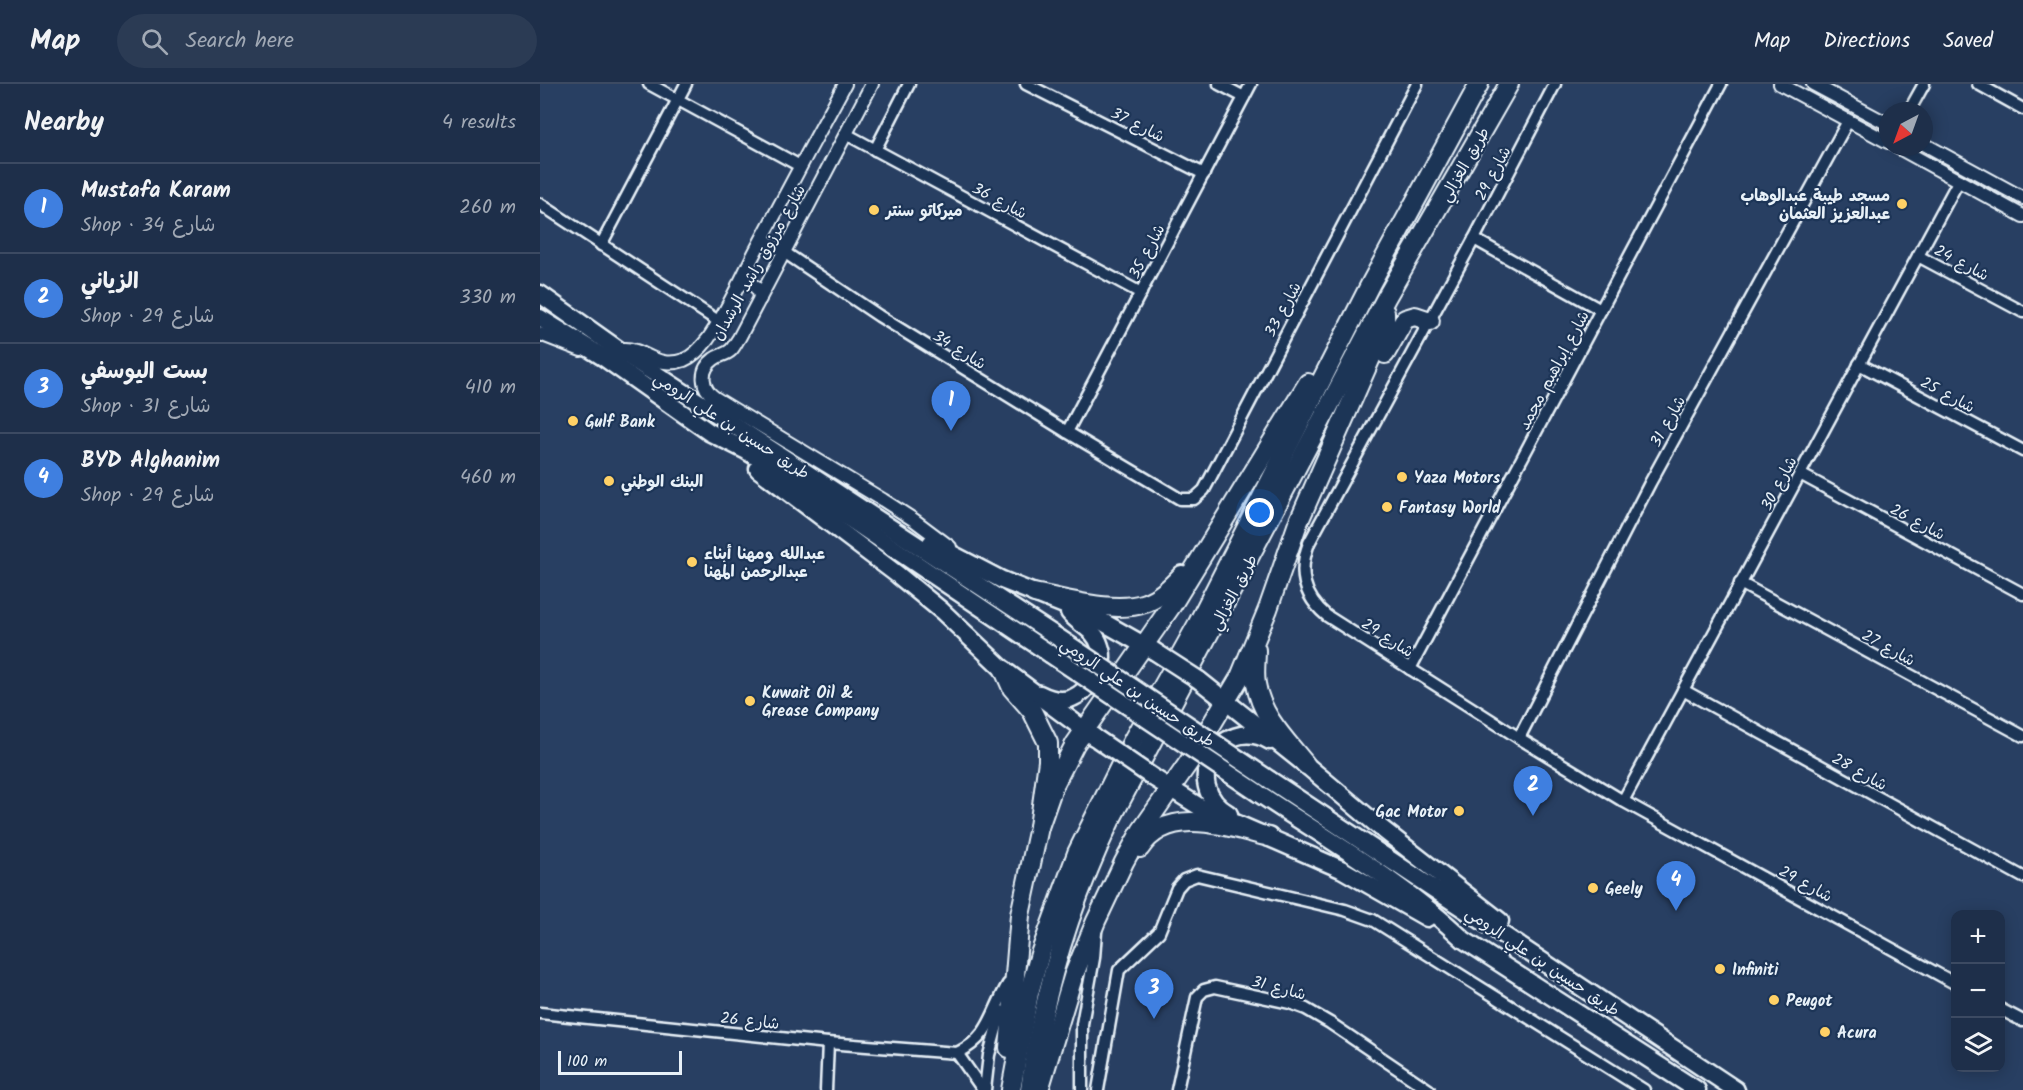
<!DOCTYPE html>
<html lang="en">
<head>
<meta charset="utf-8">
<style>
	body { margin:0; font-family:Kalam,"Playpen Sans Arabic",sans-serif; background:#2b3b54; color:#f1f3f6 }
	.controls { position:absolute; right:18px; bottom:18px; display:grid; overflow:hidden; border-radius:12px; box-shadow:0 3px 15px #0003 }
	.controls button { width:54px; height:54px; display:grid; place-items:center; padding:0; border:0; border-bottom:2px solid #3c4a62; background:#1e2f4a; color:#f1f3f6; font:30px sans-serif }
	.compass { position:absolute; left:1339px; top:18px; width:54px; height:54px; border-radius:50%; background:#1e2f4a; box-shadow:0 3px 15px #0003; rotate:221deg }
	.scale { position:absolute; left:18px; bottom:15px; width:124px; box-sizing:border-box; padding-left:6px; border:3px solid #e8f1f8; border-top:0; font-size:16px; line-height:21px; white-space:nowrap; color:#e8f1f8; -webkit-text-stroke:4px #1d3557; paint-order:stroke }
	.you { position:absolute; left:720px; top:429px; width:21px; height:21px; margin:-15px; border:4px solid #fff; border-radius:50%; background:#1a73e8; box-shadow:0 0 0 9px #1a73e833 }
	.badge { display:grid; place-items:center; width:39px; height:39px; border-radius:50%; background:#90b9f0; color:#fff; font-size:20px; font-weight:700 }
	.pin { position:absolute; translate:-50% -50px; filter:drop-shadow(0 2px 3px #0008) }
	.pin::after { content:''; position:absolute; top:32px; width:21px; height:18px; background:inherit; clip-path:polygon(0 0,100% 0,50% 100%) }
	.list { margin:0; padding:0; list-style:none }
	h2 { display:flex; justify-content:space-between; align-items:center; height:78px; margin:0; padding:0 24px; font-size:26px }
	h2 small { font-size:20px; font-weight:400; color:#a1a9b5 }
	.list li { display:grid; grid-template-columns:39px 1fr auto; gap:18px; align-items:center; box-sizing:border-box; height:90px; padding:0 24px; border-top:2px solid #3c4a62 }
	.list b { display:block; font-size:22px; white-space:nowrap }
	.list p { margin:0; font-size:20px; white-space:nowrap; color:#a1a9b5 }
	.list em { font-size:20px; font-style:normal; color:#a1a9b5 }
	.icon { flex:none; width:33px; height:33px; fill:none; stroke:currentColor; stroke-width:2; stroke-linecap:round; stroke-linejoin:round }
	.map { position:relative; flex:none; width:1483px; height:1006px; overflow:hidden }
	header { display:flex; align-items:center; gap:36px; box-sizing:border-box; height:84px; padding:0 30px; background:#1e2f4a; border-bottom:2px solid #3c4a62 }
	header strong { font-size:28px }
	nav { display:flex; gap:33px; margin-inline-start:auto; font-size:21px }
	.search { width:420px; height:54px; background:#2b3b54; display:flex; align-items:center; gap:15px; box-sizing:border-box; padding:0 21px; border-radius:33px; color:#a1a9b5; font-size:22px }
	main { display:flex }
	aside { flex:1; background:#1e2f4a }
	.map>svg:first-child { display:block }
</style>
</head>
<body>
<header>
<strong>Map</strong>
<div class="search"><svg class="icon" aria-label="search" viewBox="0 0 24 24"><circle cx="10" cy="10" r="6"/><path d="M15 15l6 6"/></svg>Search here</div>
<nav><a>Map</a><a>Directions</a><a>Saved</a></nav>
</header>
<main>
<aside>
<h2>Nearby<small>4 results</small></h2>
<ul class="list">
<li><span class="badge" style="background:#3f7fe0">1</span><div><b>Mustafa Karam</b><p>Shop · شارع 34</p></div><em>260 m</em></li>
<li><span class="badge" style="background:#3f7fe0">2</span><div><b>الزياني</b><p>Shop · شارع 29</p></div><em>330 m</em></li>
<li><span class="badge" style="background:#3f7fe0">3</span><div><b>بست اليوسفي</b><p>Shop · شارع 31</p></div><em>410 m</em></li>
<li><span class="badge" style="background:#3f7fe0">4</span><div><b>BYD Alghanim</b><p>Shop · شارع 29</p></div><em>460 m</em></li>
</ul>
</aside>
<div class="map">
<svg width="1483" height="1006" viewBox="0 0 1483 1006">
	<rect width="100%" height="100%" fill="#283f62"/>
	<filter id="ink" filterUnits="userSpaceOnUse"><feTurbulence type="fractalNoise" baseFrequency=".0167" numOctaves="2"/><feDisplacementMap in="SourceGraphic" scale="12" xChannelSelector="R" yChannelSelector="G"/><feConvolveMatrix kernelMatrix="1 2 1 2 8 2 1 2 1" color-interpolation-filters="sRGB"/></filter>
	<g filter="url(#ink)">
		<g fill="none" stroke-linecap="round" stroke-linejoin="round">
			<g stroke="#e8f1f8" stroke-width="15">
				<g id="minor">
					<polyline points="109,0 260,82"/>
					<polyline points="486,0 664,90"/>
					<polyline points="679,0 704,13"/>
					<path d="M1015,0L934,155L769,459C758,488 763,512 787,532L979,654L1083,717L1416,900"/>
					<polyline points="1438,0 1483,25"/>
					<polyline points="1369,27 1384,0"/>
					<polyline points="306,50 601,209"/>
					<polyline points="335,66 369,0"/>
					<polyline points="0,120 178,237"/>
					<polyline points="223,154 339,232 527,348 640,415 654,415 664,406 877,0"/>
					<polyline points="934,155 1061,226"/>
					<polyline points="61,161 146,0"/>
					<polyline points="1378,172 1483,228"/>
					<polyline points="1319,280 1483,367"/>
					<polyline points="527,348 711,0"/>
					<polyline points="1260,390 1483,510"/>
					<polyline points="1200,499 1483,652"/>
					<polyline points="870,585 1181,0"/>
					<polyline points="1143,606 1483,793"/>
					<polyline points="979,654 1110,399 1308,37"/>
					<polyline points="1083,717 1419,96"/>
					<polyline points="1460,925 1483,937"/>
					<path d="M0,929L288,959L417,969C451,953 451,928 468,900"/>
					<polyline points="417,969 443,1006"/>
					<polyline points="286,1006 288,959"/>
					<polyline points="445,1006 449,971 461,927"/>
					<polyline points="542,1006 542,940 554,874 556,848"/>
					<polyline points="558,1006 579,886 619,848 637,804 644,796 657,791 805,826 833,836 1104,1006"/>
					<polyline points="637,1006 657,913 664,906 675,903 750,919 766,925 790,939 889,1006"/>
				</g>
			</g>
			<g stroke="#e8f1f8" stroke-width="16">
				<g id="tertiary">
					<path d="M332,0L199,254C196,258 194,263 191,266C186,271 179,271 174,275C159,286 161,304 175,314L343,416L374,436L410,463"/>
					<polyline points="1240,0 1348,58"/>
					<polyline points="1273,0 1348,40"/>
					<polyline points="1384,60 1483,114"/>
					<polyline points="1357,63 1483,132"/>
					<path d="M198,201C209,196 220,202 220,215"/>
					<polyline points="0,250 41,266"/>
					<path d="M83,265C105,264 116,286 144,276C154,272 161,264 168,255C187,228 201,195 216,166C245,111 275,55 305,0"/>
				</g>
			</g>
			<g stroke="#e8f1f8" stroke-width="21">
				<g id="trunk">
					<polyline points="0,210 79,266 519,554"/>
					<polyline points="0,234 63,273 169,348 205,366 239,387 510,570"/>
					<polyline points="218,385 358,491 402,527 464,586 554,653"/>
					<polyline points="391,459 462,496 554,533 614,567"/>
					<polyline points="659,596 766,681 841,744 960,837"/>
					<path d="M500,610C525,623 541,614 555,593C562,583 564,573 560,562C555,545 539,541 529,528"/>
					<polyline points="614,694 663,725 801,785 887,834"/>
					<polyline points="730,696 1196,1006"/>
					<path d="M718,709C788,756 863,798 924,856L1157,1006"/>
					<path d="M689,730C638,701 680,629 730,657"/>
				</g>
			</g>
			<g stroke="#e8f1f8" stroke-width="22">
				<g id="motorway">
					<polyline points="845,270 865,235 875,232 890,237"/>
					<path d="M494,509C525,515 575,530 605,519C620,514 632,502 642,491"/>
					<path d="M716,566C716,577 714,589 716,600C721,632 746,656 766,681"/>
					<polyline points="464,586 472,604 492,627 508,659 508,677 499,743 480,831 469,964"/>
					<polyline points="499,743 513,703 535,660 632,521 768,299"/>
					<path d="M600,764C629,720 687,743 729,753"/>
					<polyline points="471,1006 489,909 500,870 537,769 594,654 657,541 831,199 939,0"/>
					<path d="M490,1006C502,911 530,821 571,735L846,214L969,0"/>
					<polyline points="499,1006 533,893 556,837 584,778 601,747 649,678 700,593 728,525 758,439 845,242 845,228"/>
				</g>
			</g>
			<use href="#minor" stroke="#1d3557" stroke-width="10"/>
			<use href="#tertiary" stroke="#1d3557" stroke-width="12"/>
			<use href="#trunk" stroke="#1d3557" stroke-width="16"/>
			<use href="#motorway" stroke="#1d3557" stroke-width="18"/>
			<g stroke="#e8f1f8" stroke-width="21" stroke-linecap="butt">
				<g id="trunk-bridge">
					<polyline points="519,554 730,696"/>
					<polyline points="614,567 659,596"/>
					<polyline points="510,570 718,709"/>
					<polyline points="557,655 614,694"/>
				</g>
			</g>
			<use href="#trunk-bridge" stroke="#1d3557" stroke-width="16"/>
		</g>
	</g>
	<g fill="#ffd166" stroke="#1d3557" stroke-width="2">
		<circle cx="1362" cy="120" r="6"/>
		<circle cx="334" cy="126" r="6"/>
		<circle cx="33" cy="337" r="6"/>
		<circle cx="862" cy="393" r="6"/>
		<circle cx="69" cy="397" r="6"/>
		<circle cx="847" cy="423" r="6"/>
		<circle cx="152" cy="478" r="6"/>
		<circle cx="210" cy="617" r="6"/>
		<circle cx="919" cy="727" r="6"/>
		<circle cx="1053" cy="804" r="6"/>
		<circle cx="1180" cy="885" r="6"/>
		<circle cx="1234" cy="916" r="6"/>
		<circle cx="1285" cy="948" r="6"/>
	</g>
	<g text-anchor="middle" stroke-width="4.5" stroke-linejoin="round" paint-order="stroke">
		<g font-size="16" fill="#e8f1f8" stroke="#1d3557">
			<text transform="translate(598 40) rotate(27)" y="6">شارع 37</text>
			<text transform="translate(924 80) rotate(-60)" y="6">طريق الغزالي</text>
			<text transform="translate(952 89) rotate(-62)" y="6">شارع 29</text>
			<text transform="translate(460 116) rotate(28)" y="6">شارع 36</text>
			<text transform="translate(606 167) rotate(-62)" y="6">شارع 35</text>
			<text transform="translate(218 178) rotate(-61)" y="6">شارع مرزوق راشد الرشدان</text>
			<text transform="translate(1422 178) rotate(28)" y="6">شارع 24</text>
			<text transform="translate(742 225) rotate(-62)" y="6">شارع 33</text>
			<text transform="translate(420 265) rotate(32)" y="6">شارع 34</text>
			<text transform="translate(1013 286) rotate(-62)" y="6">شارع إبراهيم محمد</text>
			<text transform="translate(1408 310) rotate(28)" y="6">شارع 25</text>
			<text transform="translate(1127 337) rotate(-61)" y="6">شارع 31</text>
			<text transform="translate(192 341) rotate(33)" y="6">طريق حسين بن علي الرومي</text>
			<text transform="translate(1238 399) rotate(-62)" y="6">شارع 30</text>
			<text transform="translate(1378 437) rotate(28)" y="6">شارع 26</text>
			<text transform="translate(693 508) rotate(-62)" y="6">طريق الغزالي</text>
			<text transform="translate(848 553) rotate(33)" y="6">شارع 29</text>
			<text transform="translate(1349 563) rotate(29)" y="6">شارع 27</text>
			<text transform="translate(598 608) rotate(34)" y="6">طريق حسين بن علي الرومي</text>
			<text transform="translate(1320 687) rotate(29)" y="6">شارع 28</text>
			<text transform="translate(1266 799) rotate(29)" y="6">شارع 29</text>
			<text transform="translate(1003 877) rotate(34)" y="6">طريق حسين بن علي الرومي</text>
			<text transform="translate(739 903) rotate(15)" y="6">شارع 31</text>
			<text transform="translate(210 936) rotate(6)" y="6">شارع 26</text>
		</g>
		<g font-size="16" font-weight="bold" fill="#e8f1f8" stroke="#1d3557" text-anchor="start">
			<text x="1350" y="117" text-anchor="end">مسجد طيبة عبدالوهاب<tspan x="1350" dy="18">عبدالعزيز العثمان</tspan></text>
			<text x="346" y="132">ميركاتو سنتر</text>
			<text x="45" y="343">Gulf Bank</text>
			<text x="874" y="399">Yaza Motors</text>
			<text x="81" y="403">البنك الوطني</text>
			<text x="859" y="429">Fantasy World</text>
			<text x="164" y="475">عبدالله ومهنا أبناء<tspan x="164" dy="18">عبدالرحمن المهنا</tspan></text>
			<text x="222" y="614">Kuwait Oil &amp;<tspan x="222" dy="18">Grease Company</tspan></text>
			<text x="907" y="733" text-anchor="end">Gac Motor</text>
			<text x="1065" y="810">Geely</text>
			<text x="1192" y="891">Infiniti</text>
			<text x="1246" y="922">Peugot</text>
			<text x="1297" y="954">Acura</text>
		</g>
	</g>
</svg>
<div class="controls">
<button>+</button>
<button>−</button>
<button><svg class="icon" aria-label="layers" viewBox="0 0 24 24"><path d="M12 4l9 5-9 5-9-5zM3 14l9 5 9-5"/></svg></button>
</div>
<svg class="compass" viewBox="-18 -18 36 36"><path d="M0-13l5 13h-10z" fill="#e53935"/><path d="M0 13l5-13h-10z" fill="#a1a9b5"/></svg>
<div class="scale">100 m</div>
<div class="you"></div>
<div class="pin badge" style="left:411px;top:347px;background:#3f7fe0">1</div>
<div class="pin badge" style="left:993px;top:732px;background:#3f7fe0">2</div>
<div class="pin badge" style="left:614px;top:935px;background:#3f7fe0">3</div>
<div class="pin badge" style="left:1136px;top:827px;background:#3f7fe0">4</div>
</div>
</main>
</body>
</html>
